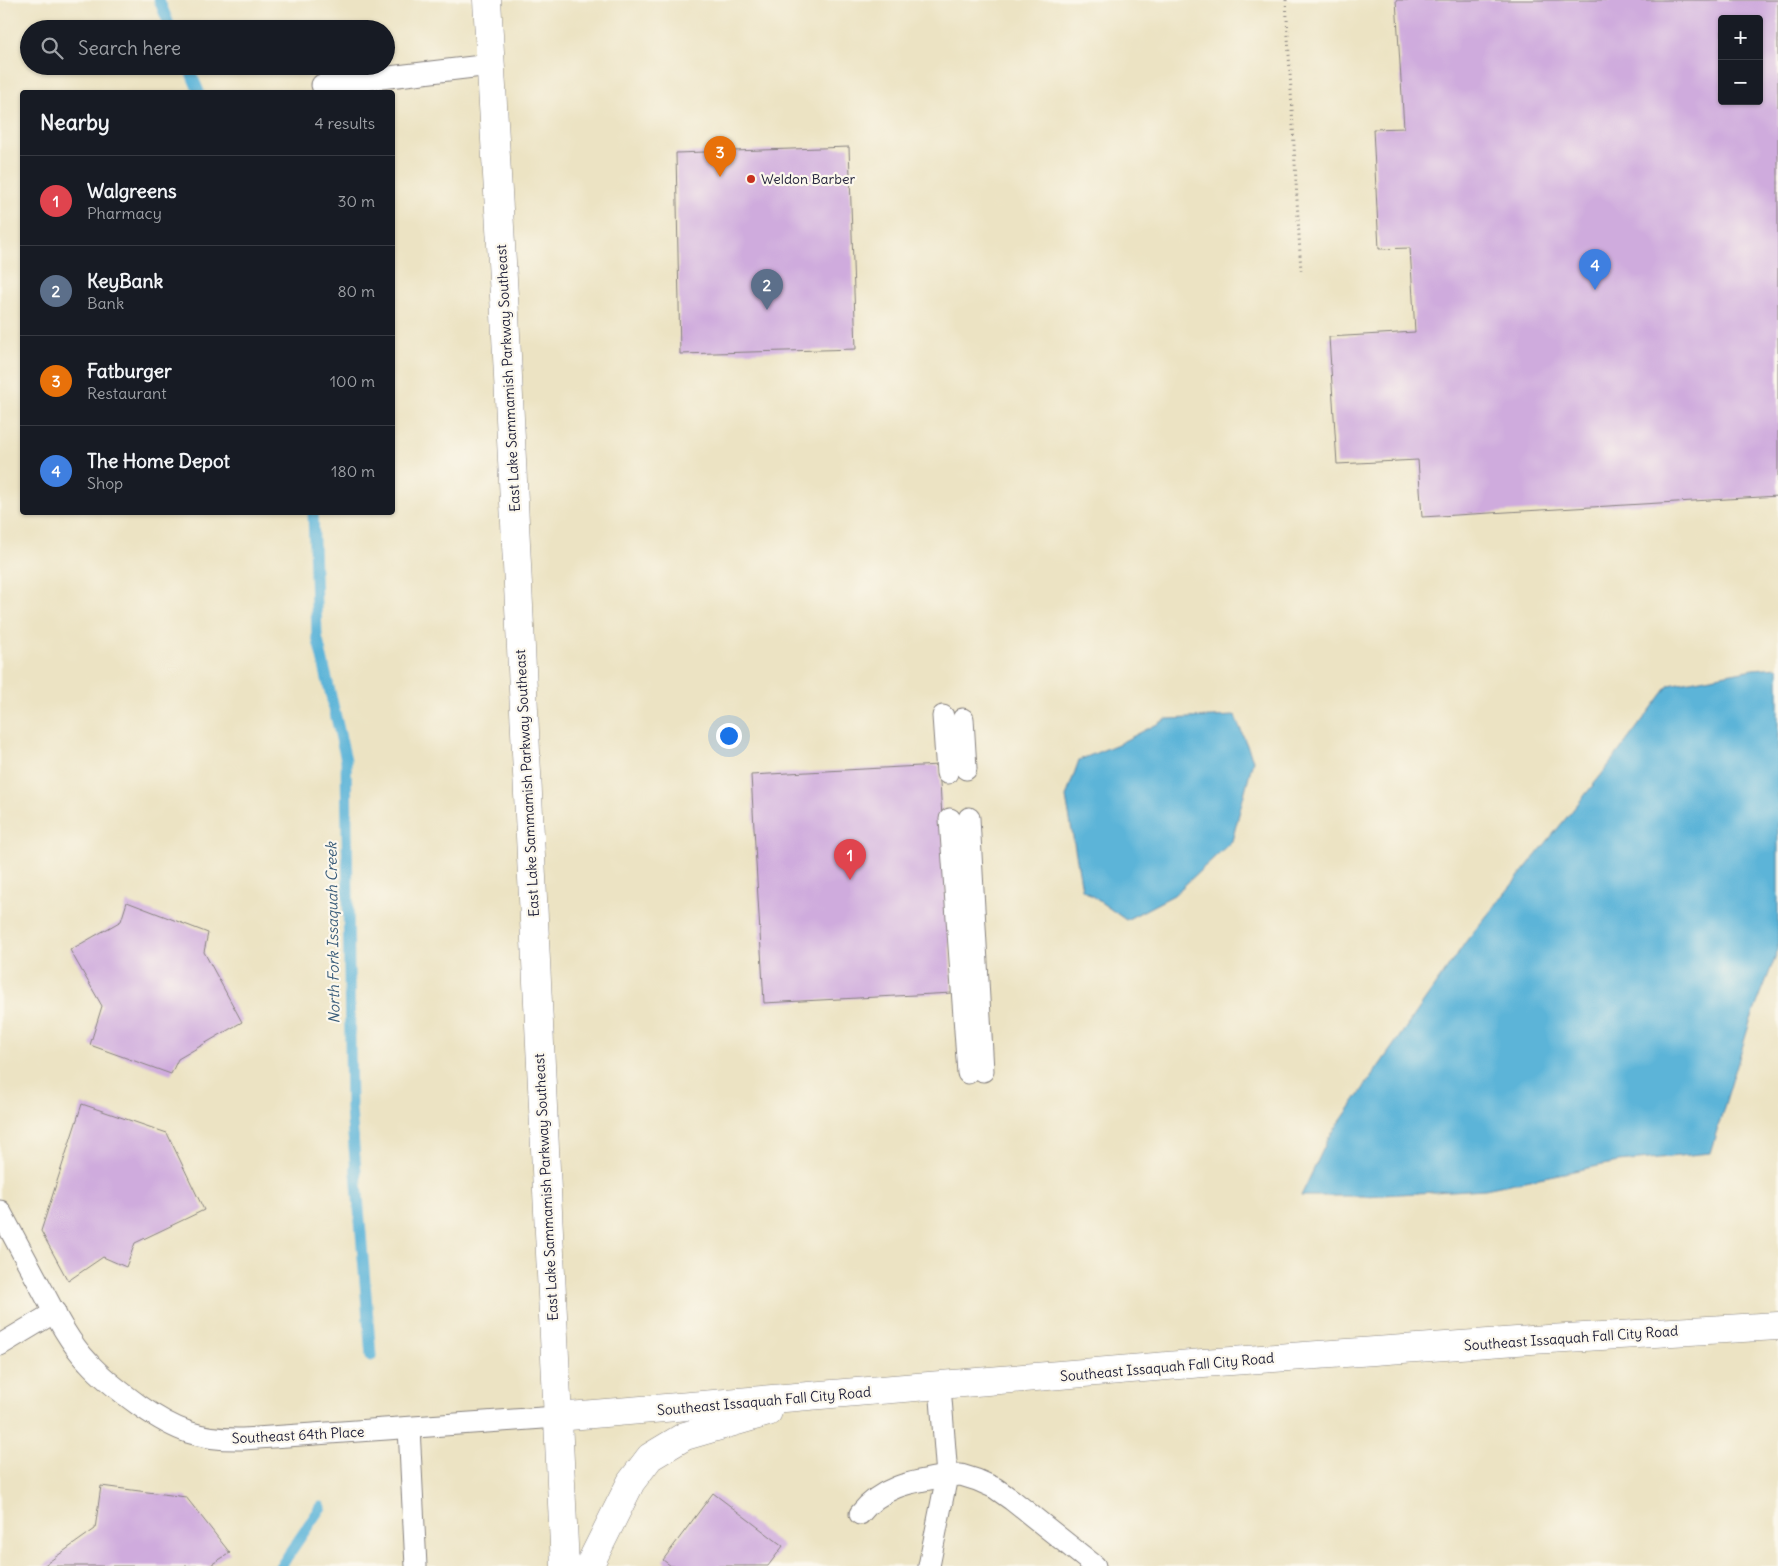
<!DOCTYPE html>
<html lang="en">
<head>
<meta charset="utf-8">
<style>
	body { margin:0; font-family:Delius,sans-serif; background:#242831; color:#f1f3f6 }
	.controls { position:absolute; right:15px; top:15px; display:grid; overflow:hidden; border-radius:5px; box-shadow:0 1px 4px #0004 }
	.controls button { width:45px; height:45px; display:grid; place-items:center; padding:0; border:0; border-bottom:1px solid #363941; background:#171b24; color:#f1f3f6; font:25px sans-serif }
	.you { position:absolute; left:728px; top:735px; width:18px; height:18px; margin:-12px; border:4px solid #fff; border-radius:50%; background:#1a73e8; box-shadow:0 0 0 8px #1a73e833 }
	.badge { display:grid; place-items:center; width:32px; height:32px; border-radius:50%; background:#ea580c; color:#fff; font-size:16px; font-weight:700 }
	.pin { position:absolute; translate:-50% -41px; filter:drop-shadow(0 1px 2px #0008) }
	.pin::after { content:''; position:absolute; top:26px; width:18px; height:15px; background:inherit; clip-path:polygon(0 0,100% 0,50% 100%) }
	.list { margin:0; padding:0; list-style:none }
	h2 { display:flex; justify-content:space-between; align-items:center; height:65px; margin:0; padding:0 20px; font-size:21px }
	h2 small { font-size:16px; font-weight:400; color:#9ea1a6 }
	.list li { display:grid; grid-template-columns:32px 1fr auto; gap:15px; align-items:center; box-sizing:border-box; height:90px; padding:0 20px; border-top:1px solid #363941 }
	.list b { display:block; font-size:19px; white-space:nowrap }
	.list p { margin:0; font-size:16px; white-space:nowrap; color:#9ea1a6 }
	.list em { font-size:16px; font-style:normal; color:#9ea1a6 }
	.icon { flex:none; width:28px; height:28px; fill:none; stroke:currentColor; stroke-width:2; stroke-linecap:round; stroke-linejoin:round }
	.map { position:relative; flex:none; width:1778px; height:1566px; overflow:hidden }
	.search { position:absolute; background:#171b24; box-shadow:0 1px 4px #0004; left:20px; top:20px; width:375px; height:55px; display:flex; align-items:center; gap:12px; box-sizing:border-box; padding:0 18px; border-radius:28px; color:#9ea1a6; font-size:19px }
	.panel { position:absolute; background:#171b24; box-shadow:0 1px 4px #0004; left:20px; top:90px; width:375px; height:425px; border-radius:5px }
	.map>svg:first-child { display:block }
</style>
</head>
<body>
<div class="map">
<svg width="1778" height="1566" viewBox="0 0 1778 1566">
	<rect width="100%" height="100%" fill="#fbf7ec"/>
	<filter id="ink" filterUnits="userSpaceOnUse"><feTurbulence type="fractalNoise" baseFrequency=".02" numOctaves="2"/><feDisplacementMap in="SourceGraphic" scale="10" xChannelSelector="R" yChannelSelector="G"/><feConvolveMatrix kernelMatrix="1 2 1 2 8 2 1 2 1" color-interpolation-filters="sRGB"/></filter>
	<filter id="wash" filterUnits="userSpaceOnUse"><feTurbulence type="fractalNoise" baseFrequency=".0096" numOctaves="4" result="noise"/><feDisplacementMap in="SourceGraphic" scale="20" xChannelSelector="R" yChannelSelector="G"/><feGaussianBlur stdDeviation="1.12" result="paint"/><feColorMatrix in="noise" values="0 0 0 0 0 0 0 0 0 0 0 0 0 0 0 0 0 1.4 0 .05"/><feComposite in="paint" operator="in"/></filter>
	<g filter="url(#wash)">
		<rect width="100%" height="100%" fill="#ece3c3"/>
		<g fill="#5bb4d8" stroke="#3e6b8a">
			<polygon points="1778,667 1778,950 1750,1022 1710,1153 1618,1162 1485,1189 1365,1196 1301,1196 1328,1139 1467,940 1602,774 1669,685 1753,669"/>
			<polygon points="1235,716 1253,760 1232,841 1174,895 1126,920 1082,889 1066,797 1079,760 1118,744 1167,719"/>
		</g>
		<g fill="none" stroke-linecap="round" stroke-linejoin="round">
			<g stroke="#5bb4d8" stroke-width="11">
				<polyline points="159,0 171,29"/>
				<polyline points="188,66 199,92"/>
				<polyline points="313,512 317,636 346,760 351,1110 371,1356"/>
				<polyline points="281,1566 321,1507"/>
			</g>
		</g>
		<g id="blocks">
			<g fill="#cfabdd" fill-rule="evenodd">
				<path d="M1396,0H1778V496L1422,517L1418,460L1337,464L1329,337L1415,332L1410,248L1379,249L1373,129L1404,128ZM1722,19H1759V101H1722Z"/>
				<polygon points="849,147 856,349 680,354 676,153"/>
				<polygon points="939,765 952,993 764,1003 751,775"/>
				<polygon points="127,902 208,933 204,952 242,1022 178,1059 171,1074 90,1045 102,1006 70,950 121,921"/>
				<polygon points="82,1104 167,1133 204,1210 135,1243 126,1267 103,1257 68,1281 41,1231"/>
				<polygon points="101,1486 186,1497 230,1553 209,1566 43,1566 95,1529"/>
				<polygon points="713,1493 783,1546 768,1566 671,1566 663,1560"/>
			</g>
		</g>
	</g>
	<g filter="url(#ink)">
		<use href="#blocks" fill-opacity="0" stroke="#87827f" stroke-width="1"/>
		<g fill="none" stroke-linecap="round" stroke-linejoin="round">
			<g stroke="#87827f" stroke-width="23">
				<g id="service">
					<polyline points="322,85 490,65"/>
					<polyline points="943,716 947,773"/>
					<polyline points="963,719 966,769"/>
					<polyline points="969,818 983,1071"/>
					<polyline points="950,819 968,1073"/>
					<path d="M0,1211C15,1239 30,1267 45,1295C57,1318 70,1343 88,1362C103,1379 122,1393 140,1406C176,1431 199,1440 243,1439L557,1417"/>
					<polyline points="0,1345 55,1312"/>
					<polyline points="409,1428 416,1566"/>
					<path d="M860,1514C883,1485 912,1482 947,1476L940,1386"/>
					<polyline points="929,1566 947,1476 961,1475 977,1480 995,1488 1012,1500 1095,1566"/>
				</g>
			</g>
			<g stroke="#87827f" stroke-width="29">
				<g id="secondary">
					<polyline points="487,0 505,314 565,1566"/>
					<polyline points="557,1417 1203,1363 1531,1340 1778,1326"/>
					<polyline points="589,1566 631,1482 650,1457 685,1436 768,1412"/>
				</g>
			</g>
			<polyline stroke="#87827f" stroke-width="3" stroke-dasharray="1 4" stroke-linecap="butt" points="1286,0 1301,272"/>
			<use href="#service" stroke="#fff" stroke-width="21"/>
			<use href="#secondary" stroke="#fff" stroke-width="28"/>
		</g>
	</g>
	<circle fill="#c8321e" stroke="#fbf7ec" stroke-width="2" cx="751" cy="179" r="5"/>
	<g text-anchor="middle" stroke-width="4.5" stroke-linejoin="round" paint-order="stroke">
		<g font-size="14" fill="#22223b" stroke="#fbf7ec" text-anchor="start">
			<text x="761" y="184">Weldon Barber</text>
		</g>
		<g font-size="14" fill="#22223b" stroke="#fbf7ec">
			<text transform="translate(508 378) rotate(-93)" y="5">East Lake Sammamish Parkway Southeast</text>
			<text transform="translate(527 783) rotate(-93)" y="5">East Lake Sammamish Parkway Southeast</text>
			<text transform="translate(546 1187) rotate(-93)" y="5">East Lake Sammamish Parkway Southeast</text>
			<text transform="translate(1571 1338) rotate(-4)" y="5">Southeast Issaquah Fall City Road</text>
			<text transform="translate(1167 1367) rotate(-5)" y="5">Southeast Issaquah Fall City Road</text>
			<text transform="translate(764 1401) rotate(-5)" y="5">Southeast Issaquah Fall City Road</text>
			<text transform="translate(298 1435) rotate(-3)" y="5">Southeast 64th Place</text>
		</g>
		<g font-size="15" font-style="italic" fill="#395c7a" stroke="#fbf7ec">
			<text transform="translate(333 933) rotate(-91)" y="5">North Fork Issaquah Creek</text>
		</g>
	</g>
</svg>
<div class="controls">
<button>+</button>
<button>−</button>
</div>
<div class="you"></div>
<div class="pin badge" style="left:850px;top:880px;background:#e0444e">1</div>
<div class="pin badge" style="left:767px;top:310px;background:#5c6f8a">2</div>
<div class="pin badge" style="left:720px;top:177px;background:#e8710a">3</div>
<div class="pin badge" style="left:1595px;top:290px;background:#3f7fe0">4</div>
<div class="search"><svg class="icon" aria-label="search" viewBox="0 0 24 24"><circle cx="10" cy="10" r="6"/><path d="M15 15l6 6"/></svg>Search here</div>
<section class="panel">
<h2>Nearby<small>4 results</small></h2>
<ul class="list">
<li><span class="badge" style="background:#e0444e">1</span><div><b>Walgreens</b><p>Pharmacy</p></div><em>30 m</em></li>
<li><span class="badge" style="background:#5c6f8a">2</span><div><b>KeyBank</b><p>Bank</p></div><em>80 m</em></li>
<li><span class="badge" style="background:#e8710a">3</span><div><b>Fatburger</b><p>Restaurant</p></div><em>100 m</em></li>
<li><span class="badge" style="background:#3f7fe0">4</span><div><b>The Home Depot</b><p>Shop</p></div><em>180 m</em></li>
</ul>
</section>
</div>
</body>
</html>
